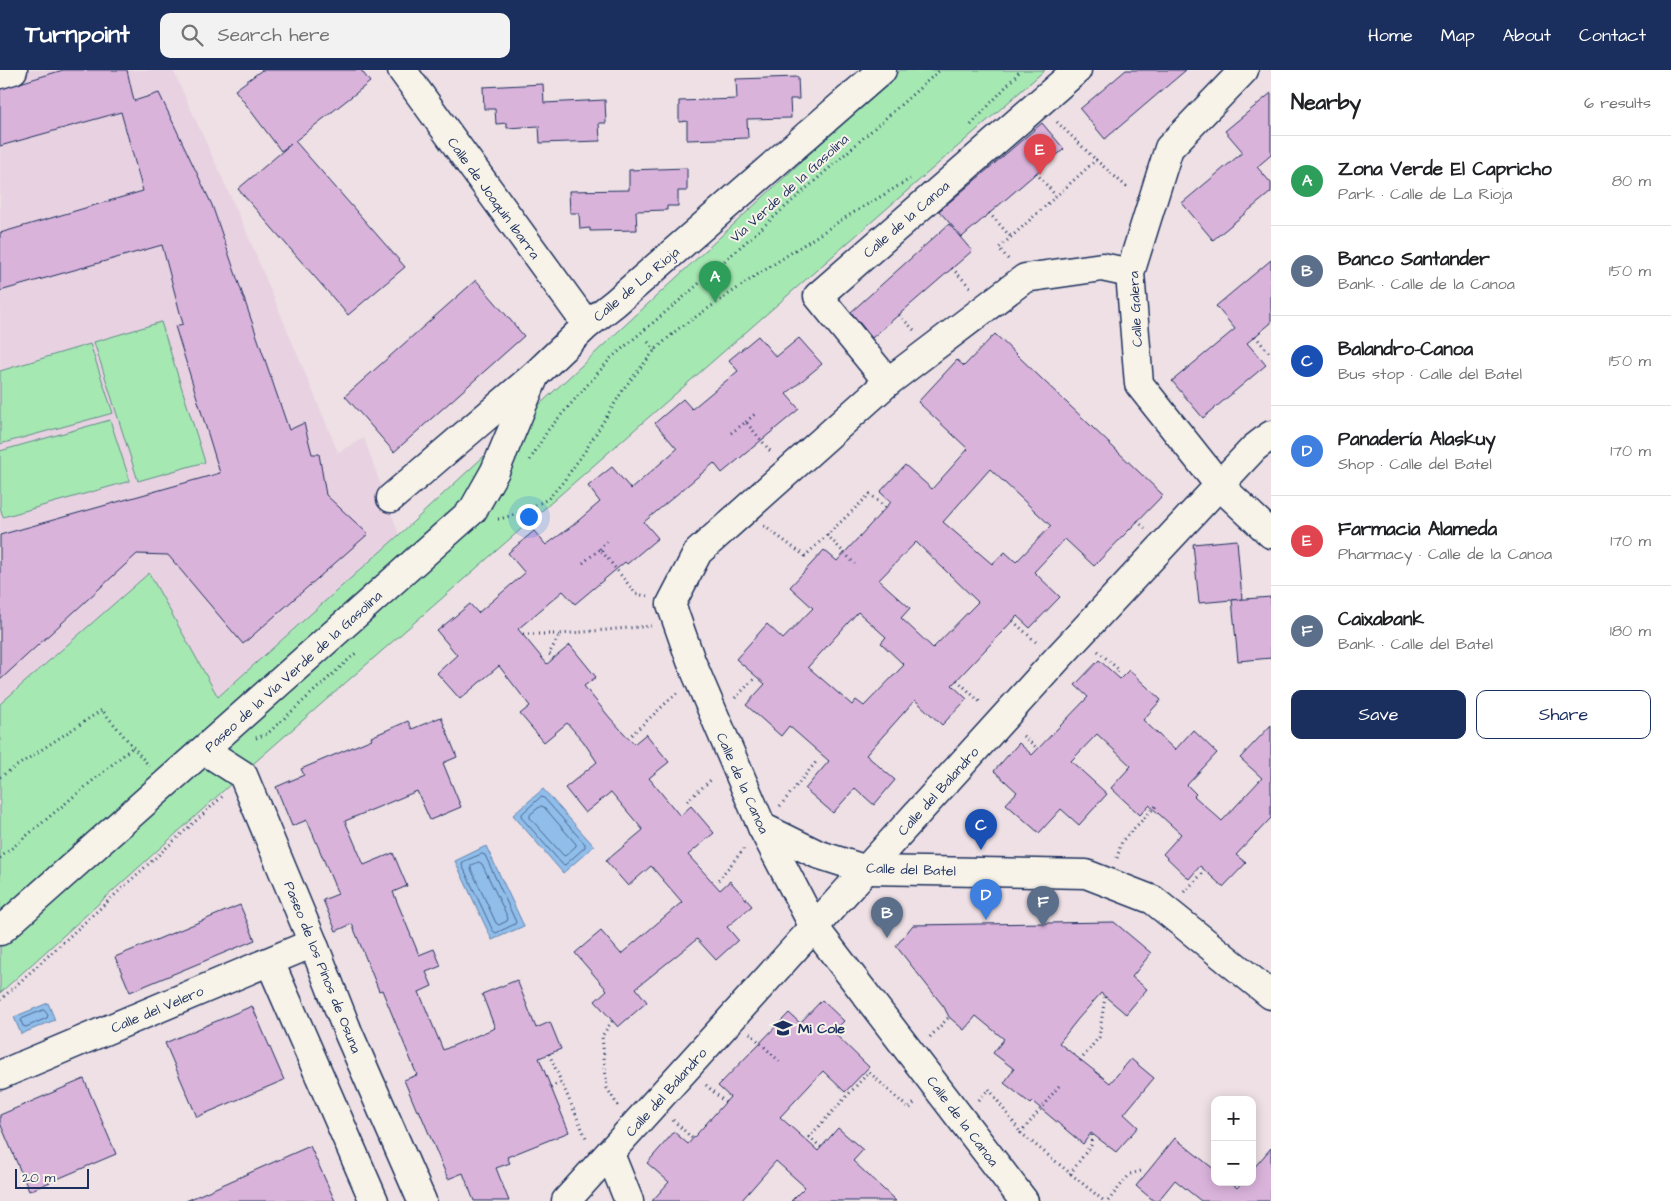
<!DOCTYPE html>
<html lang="en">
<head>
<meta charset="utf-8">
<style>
	body { margin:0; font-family:"Architects Daughter",sans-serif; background:#f2f2f2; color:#202124 }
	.controls { position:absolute; right:15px; bottom:15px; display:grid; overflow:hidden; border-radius:10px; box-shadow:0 2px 12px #0003 }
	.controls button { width:45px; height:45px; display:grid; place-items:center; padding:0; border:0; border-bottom:1px solid #e0e0e0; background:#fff; color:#202124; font:25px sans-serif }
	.scale { position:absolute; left:15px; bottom:12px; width:74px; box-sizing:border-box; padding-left:5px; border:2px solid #1b2f5e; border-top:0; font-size:14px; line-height:18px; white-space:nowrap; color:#1b2f5e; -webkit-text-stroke:4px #f7f3e8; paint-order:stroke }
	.you { position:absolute; left:528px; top:446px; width:18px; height:18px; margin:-12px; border:4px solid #fff; border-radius:50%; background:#1a73e8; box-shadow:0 0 0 8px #1a73e833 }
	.badge { display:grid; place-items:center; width:32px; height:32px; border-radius:50%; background:#1b2f5e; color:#fff; font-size:16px; font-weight:700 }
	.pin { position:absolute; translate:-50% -41px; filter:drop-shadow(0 1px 2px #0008) }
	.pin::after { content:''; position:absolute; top:26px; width:18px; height:15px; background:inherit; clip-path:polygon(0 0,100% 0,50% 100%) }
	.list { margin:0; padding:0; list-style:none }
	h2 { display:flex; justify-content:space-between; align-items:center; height:65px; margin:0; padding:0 20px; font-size:21px }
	h2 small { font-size:16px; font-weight:400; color:#757577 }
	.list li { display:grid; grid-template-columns:32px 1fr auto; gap:15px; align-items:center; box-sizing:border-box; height:90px; padding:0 20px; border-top:1px solid #e0e0e0 }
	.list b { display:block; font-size:19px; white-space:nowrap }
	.list p { margin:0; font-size:16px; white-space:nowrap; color:#757577 }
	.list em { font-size:16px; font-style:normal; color:#757577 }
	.actions { display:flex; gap:10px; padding:15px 20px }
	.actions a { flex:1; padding:11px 0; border:1px solid #1b2f5e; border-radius:10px; text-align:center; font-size:18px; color:#1b2f5e }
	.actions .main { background:#1b2f5e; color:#fff }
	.icon { flex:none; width:28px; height:28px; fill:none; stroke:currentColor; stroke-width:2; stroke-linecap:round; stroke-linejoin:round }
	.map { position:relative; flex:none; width:1271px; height:1131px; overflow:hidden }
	header { display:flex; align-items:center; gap:30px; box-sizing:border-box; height:70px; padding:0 25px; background:#1b2f5e; color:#fff }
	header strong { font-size:24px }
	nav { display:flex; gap:28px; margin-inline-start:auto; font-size:18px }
	.search { width:350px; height:45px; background:#f2f2f2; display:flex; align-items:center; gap:12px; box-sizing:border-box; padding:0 18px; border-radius:10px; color:#757577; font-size:19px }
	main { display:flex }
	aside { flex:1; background:#fff }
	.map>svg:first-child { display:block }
</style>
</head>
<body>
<header>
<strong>Turnpoint</strong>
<div class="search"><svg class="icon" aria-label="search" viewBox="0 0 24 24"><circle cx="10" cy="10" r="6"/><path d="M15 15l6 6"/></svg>Search here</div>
<nav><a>Home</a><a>Map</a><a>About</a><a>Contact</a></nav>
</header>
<main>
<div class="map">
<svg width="1271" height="1131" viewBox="0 0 1271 1131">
	<rect width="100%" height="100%" fill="#eee0e4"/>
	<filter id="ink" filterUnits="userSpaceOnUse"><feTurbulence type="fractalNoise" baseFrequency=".02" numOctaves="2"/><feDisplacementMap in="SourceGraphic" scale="10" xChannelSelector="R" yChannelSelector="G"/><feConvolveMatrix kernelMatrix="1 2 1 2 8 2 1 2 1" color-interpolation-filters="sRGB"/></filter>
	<g filter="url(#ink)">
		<polygon fill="#e8d2e1" points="0,0 173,0 244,156 338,382 364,368 399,465 218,627 0,634"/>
		<g fill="#a6e8b2" stroke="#608c88">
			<polygon points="900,0 1045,0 254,693 0,923 0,634 149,503 218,627 399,465"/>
			<polygon points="161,252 205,392 138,411 94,272"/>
			<polygon points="90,274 113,343 0,374 0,301"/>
			<polygon points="110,350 130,411 3,447 0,437 0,381"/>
		</g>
		<g fill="#90bde9" stroke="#6184b1">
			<polygon points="543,719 594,776 563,803 513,745"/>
			<polygon points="486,776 524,856 492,870 455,791"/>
			<polygon points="48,933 55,950 21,964 14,947"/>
		</g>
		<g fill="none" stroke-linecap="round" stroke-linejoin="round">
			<g stroke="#4a6896" stroke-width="1">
				<polygon points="541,727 544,728 585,774 585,777 565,795 562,794 521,747 522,744"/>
				<polygon points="541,736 544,737 576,774 576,776 565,786 563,785 530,748 530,745"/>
				<polygon points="482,784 485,785 516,852 515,854 496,863 493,861 462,795 463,792"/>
				<polygon points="479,792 482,794 508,848 507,851 499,855 496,853 471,799 471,796"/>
				<polygon points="44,940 48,945 47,948 26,957 23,956 21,951 22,949"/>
			</g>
		</g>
		<g fill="#dab3db" stroke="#1b2f5e" fill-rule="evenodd">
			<polygon points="63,0 127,0 134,31 159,23 212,135 289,360 304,353 312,384 319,384 326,425 368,464 243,574 168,485 137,484 0,610 0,465 220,403 175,256 183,254 162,175 0,221 0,163 143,121 121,42 0,76 0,19"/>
			<polygon points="262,0 361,0 370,12 295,71 405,197 348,245 238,119 291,74 281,81 235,20"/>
			<polygon points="1126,0 1186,0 1105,69 1080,39"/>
			<polygon points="798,7 799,29 790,29 791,48 747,49 748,68 687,70 687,51 679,52 679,31 737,29 736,9"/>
			<polygon points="543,14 544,33 605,30 606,53 599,53 600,71 540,73 539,56 507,58 507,53 496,54 495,39 484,39 483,17"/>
			<polygon points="1271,23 1271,85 1257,97 1271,113 1271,122 1213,170 1182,133 1243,82 1225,61"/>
			<polygon points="1042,53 1064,79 962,167 939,141"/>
			<polygon points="687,98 687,121 678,121 678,136 667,136 667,140 636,141 637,160 590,161 590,158 580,159 579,143 570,143 569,121 629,120 629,100"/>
			<polygon points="949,154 972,181 872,268 851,242"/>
			<polygon points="1271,190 1271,253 1247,273 1266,295 1203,348 1172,311 1235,259 1216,236"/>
			<polygon points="476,210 524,266 394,382 345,326"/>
			<path d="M995,264L1163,425L1094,496L1065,469L1034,502L1060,527L1030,558L1017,546L952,615L967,629L942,655L915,630L866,685L895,710L874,735L855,718L833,743L805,719L829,691L789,656L781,666L746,635L765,614L736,589L767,554L783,569L813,538L790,517L824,480L837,491L891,432L880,422L905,395L932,419L968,379L918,332L957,290L964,296ZM990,399L1051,456L1016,492L1005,482L992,494L943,452ZM916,472L978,532L933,578L901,548L910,538L879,510ZM858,542L886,567L881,573L904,595L864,636L856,630L852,635L808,597Z"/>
			<polygon points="758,266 776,287 799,268 822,294 786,324 799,339 722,403 714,393 644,452 658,468 627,494 625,492 575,534 563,521 518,559 547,594 570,575 596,607 584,616 610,648 634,674 646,664 669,692 649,708 680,746 691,736 714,763 688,785 720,820 730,811 752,836 727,857 738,870 716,890 697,869 636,918 647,932 618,957 595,931 607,920 575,883 601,861 621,884 682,832 651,796 628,816 606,791 643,760 611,722 585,743 565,718 597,692 583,671 567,653 544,672 520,644 530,636 499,596 460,629 437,603 457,585 437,561 470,534 478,543 525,503 508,483 534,461 546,475 572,456 600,432 588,416 612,397 631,419 677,379 655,353 683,329 692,339 738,301 729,290"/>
			<polygon points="1237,470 1242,529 1199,533 1193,474"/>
			<polygon points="1271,527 1271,588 1238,591 1232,530"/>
			<polygon points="1099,590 1120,609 1129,600 1161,630 1143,650 1175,680 1193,660 1217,683 1187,715 1196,724 1194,726 1222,751 1262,708 1240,688 1271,655 1271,748 1236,785 1246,793 1223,817 1200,796 1189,809 1163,784 1181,764 1149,735 1140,745 1111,718 1131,696 1097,664 1071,691 1107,724 1079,755 1061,739 1039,763 1006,734 1017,722 994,701 1019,673 1032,685 1088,627 1075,615"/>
			<polygon points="441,647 457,687 443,693 461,737 430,750 417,721 345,751 364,795 393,783 407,816 393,822 419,885 434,879 441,896 426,902 432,916 419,922 443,980 495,958 482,924 517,910 536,958 550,952 561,979 539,988 569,1062 507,1087 510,1093 496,1098 509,1131 474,1131 463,1103 448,1109 419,1040 417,1041 404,1010 417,1005 382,920 379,921 352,854 336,861 323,830 338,824 307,750 292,756 276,717 304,705 301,699 372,669 371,667 408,651 412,659"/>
			<polygon points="240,835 255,870 130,922 115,887"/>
			<polygon points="1114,852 1151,883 1132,907 1147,919 1126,944 1101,923 1078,949 1059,973 1110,1013 1131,989 1154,1008 1124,1044 1138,1057 1116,1082 1091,1063 1083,1074 1033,1032 1031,1034 1004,1013 1014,999 993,983 1004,969 976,946 964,960 949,947 944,937 896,876 913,855"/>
			<polygon points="822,930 844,951 833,962 869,997 845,1022 823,1001 780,1047 818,1081 838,1058 863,1080 853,1091 896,1131 791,1131 805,1117 776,1091 741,1131 652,1131 669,1112 647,1093 674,1062 688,1074 730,1027 718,1016 789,943 800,953"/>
			<polygon points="252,936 284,1010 197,1047 165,973"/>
			<polygon points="84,1009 116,1084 29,1121 0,1053 0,1045"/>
			<polygon points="1175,1068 1215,1100 1215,1112 1230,1112 1237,1118 1242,1112 1252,1112 1252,1100 1271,1078 1271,1131 1201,1131 1175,1110 1158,1131 1154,1131 1136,1116"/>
			<polygon points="310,1076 335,1131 186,1131"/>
		</g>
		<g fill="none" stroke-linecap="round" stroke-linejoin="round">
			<g stroke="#1b2f5e" stroke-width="31">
				<g id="minor">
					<polyline points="402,0 587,255"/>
					<polyline points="1244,0 1169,78 1130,203 1139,314 1220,416 1271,464"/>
					<polyline points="0,4 13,0"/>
					<polyline points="888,312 818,226 1077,0"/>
					<polyline points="391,428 535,305 587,255 615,233 882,0"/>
					<polyline points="204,680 243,705 313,873 348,962 422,1131"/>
					<polyline points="762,757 817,784 867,800 1086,804 1153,830 1271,925"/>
					<polyline points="0,861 473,440 495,401 535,305"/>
					<polyline points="270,892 374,1131"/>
					<polyline points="0,1005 313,873"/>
					<polyline points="610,1084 629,1131"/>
					<polyline points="566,1131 1056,590 1254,378 1271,365"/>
					<polyline points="1024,1131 814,857 762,757 691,591 671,534 698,482 888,312 1025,208 1102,197 1130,203"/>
				</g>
			</g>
			<g stroke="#1b2f5e" stroke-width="3" stroke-dasharray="1 4" stroke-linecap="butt">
				<polyline points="1057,52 1096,90"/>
				<polyline points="971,55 1021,0"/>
				<polyline points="1036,103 1056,126"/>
				<polyline points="989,143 1011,167"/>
				<polyline points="1008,189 999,178 1096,90 1129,119"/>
				<polyline points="952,198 970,217"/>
				<polyline points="899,245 914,260"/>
				<polyline points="1255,266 1271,285"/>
				<polyline points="648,272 655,280"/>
				<polyline points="746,352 757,342"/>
				<polyline points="731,363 746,352 771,382"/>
				<polyline points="530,390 548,360 611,288 686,225 940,0"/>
				<polyline points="498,449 500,449 522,442 548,429 563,412 585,381 625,317 655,280 678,259 754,207 843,149 910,109"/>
				<polyline points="1137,451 1145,458"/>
				<polyline points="764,456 805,486 870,424 886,438"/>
				<polyline points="827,465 855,494"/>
				<polyline points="600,479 607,471"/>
				<polyline points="583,493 600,479 636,524 647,526"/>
				<polyline points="1013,551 1037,573"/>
				<polyline points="523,564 562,564"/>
				<polyline points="1098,581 1119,600 1115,605"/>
				<polyline points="554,588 549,584 560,564 651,556"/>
				<polyline points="957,610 982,634"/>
				<polyline points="735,628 756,607"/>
				<polyline points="1023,666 1038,679"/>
				<polyline points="256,668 267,664 357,582"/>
				<polyline points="628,668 678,622"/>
				<polyline points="0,707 102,640 149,696"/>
				<polyline points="687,731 713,708"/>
				<polyline points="780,736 816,692"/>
				<polyline points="0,788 133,677"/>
				<polyline points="1117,788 1122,771 1156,736"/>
				<polyline points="718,810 744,779"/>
				<polyline points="1184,822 1205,801"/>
				<polyline points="0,930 224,725"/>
				<polyline points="612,951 602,966 607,1018 618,1036"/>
				<polyline points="750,963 781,993"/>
				<polyline points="930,967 949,947"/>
				<polyline points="549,984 587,1070"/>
				<polyline points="1080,991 1099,967 1105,927"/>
				<polyline points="706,1015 726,1033"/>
				<polyline points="1059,1016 1021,1063 1104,1131"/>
				<polyline points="550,1017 562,1012"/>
				<polyline points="979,1030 989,1019 1021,1063"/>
				<polyline points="673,1050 693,1069"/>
				<polyline points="821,1077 809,1067 869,1002 909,1039 916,1031"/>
				<polyline points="1070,1104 1091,1075 1092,1062"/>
				<polyline points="1108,1131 1130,1104 1141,1101"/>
			</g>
			<use href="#minor" stroke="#f7f3e8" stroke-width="28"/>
		</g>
	</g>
	<defs>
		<g id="school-bare" transform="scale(1.5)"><path d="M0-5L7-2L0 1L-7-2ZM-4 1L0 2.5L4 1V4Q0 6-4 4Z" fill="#1b2f5e" stroke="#f7f3e8" stroke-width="2.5" paint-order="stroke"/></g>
	</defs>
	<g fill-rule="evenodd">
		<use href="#school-bare" x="783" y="958"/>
	</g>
	<g text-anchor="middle" stroke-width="4" stroke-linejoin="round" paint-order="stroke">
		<g font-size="14" fill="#1b2f5e" stroke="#f7f3e8">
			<text transform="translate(789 118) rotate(-42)" y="5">Vía Verde de la Gasolina</text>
			<text transform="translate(494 128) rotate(54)" y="5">Calle de Joaquín Ibarra</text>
			<text transform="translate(906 149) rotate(-41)" y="5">Calle de la Canoa</text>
			<text transform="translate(636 214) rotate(-40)" y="5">Calle de La Rioja</text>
			<text transform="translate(1135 239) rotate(-93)" y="5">Calle Galera</text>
			<text transform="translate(293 601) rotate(-42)" y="5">Paseo de la Vía Verde de la Gasolina</text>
			<text transform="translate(743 713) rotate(66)" y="5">Calle de la Canoa</text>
			<text transform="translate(938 721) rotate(-48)" y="5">Calle del Balandro</text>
			<text transform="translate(911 799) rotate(2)" y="5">Calle del Batel</text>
			<text transform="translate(323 897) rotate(68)" y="5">Paseo de los Pinos de Osuna</text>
			<text transform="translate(157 939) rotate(-23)" y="5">Calle del Velero</text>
			<text transform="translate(666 1022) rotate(-48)" y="5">Calle del Balandro</text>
			<text transform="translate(963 1051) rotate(53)" y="5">Calle de la Canoa</text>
		</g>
		<g font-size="14" font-weight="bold" fill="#1b2f5e" stroke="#f7f3e8" text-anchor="start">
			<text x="798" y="963">Mi Cole</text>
		</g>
	</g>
</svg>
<div class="controls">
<button>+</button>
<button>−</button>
</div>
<div class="scale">20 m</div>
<div class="you"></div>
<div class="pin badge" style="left:715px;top:232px;background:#2e9e5b">A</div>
<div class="pin badge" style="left:887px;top:868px;background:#5c6f8a">B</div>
<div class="pin badge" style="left:981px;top:780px;background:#1a4fb4">C</div>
<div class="pin badge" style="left:986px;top:850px;background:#3f7fe0">D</div>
<div class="pin badge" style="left:1040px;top:105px;background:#e0444e">E</div>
<div class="pin badge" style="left:1043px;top:857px;background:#5c6f8a">F</div>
</div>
<aside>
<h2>Nearby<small>6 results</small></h2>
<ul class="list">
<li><span class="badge" style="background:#2e9e5b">A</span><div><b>Zona Verde El Capricho</b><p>Park · Calle de La Rioja</p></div><em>80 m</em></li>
<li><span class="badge" style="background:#5c6f8a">B</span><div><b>Banco Santander</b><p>Bank · Calle de la Canoa</p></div><em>150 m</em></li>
<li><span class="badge" style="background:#1a4fb4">C</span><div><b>Balandro-Canoa</b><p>Bus stop · Calle del Batel</p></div><em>150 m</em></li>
<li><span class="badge" style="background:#3f7fe0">D</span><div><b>Panadería Alaskuy</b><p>Shop · Calle del Batel</p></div><em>170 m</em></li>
<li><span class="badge" style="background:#e0444e">E</span><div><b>Farmacia Alameda</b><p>Pharmacy · Calle de la Canoa</p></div><em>170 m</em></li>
<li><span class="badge" style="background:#5c6f8a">F</span><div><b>Caixabank</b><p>Bank · Calle del Batel</p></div><em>180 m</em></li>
</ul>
<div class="actions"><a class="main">Save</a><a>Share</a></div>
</aside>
</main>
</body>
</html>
